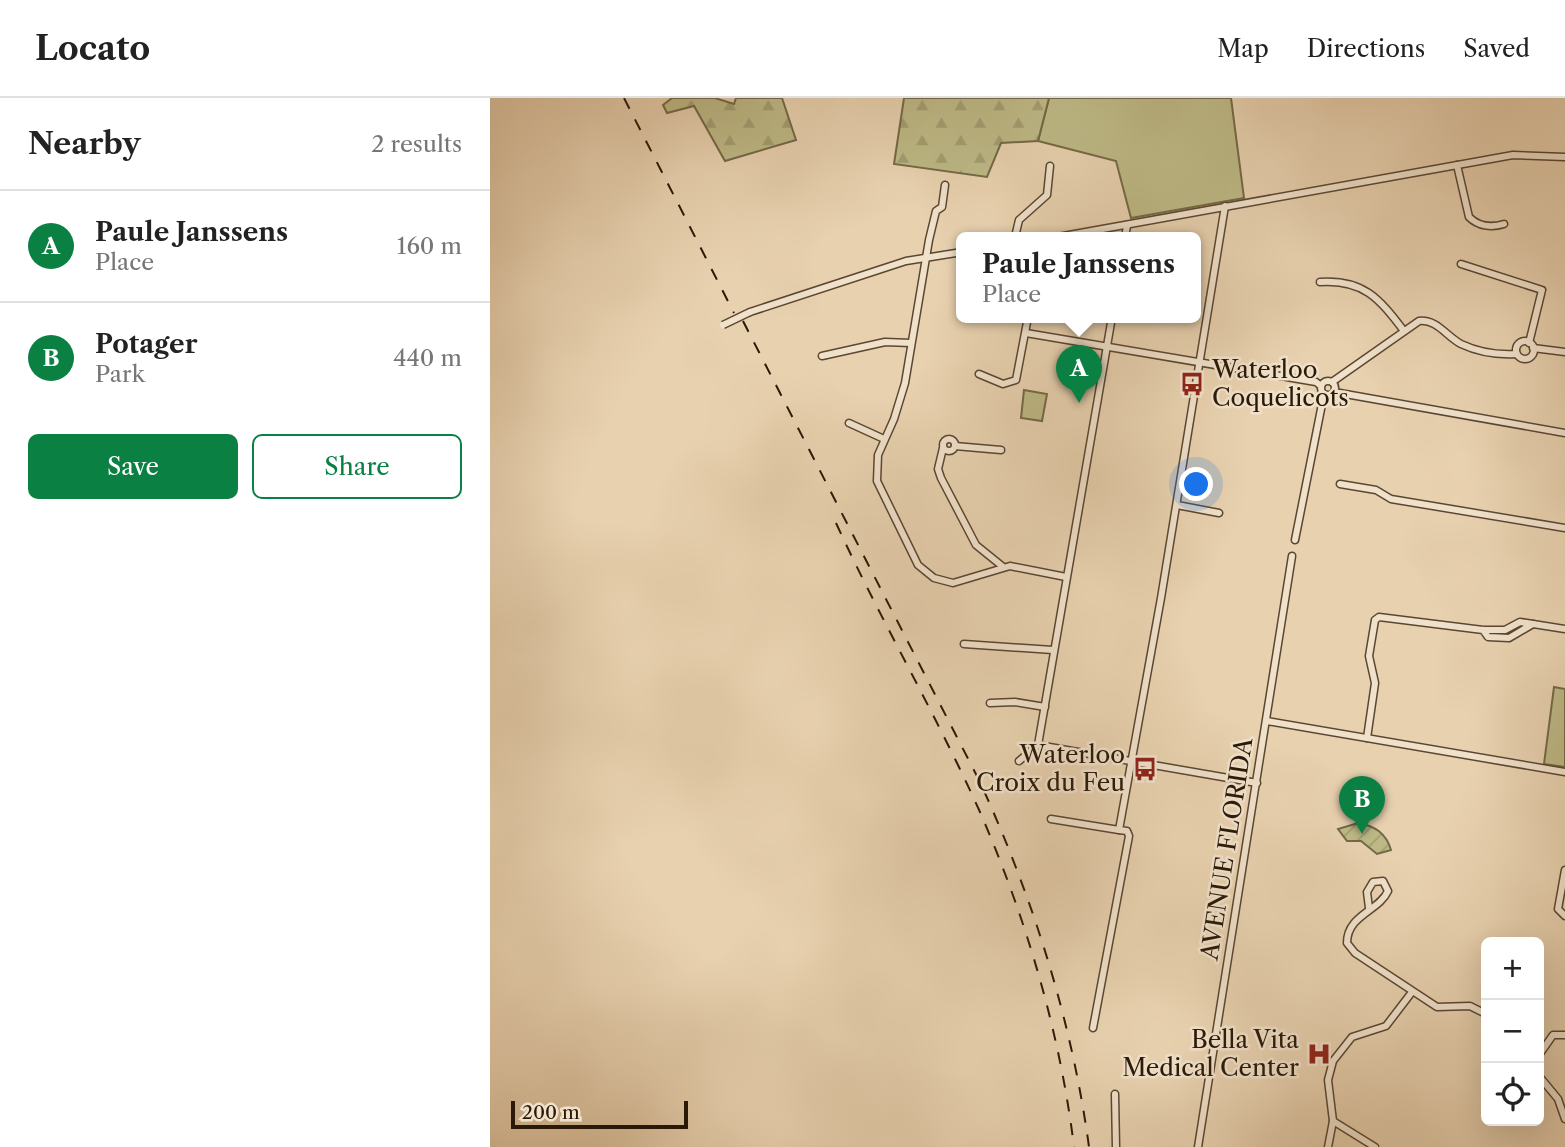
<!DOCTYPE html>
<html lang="en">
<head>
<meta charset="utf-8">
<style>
	body { margin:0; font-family:"Libre Caslon Text",serif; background:#f6f6f6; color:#222 }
	.controls { position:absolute; right:21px; bottom:21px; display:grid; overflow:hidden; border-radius:10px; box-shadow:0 7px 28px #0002 }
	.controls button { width:63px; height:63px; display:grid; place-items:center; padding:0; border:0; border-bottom:2px solid #e0e0e0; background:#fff; color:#222; font:35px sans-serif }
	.scale { position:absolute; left:21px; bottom:18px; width:177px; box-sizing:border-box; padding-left:7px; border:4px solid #2a1907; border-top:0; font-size:19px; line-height:24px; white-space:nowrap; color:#2a1907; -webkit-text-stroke:5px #f0e1cb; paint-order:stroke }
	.you { position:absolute; left:707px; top:387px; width:24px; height:24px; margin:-18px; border:5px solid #fff; border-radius:50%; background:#1a73e8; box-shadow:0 0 0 10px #1a73e833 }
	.badge { display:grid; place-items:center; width:46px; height:46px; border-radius:50%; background:#0b8043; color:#fff; font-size:23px; font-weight:700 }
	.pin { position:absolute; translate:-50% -58px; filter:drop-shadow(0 2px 4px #0008) }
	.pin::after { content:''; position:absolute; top:37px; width:24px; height:21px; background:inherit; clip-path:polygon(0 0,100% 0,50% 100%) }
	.popup { position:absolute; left:466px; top:134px; width:245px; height:91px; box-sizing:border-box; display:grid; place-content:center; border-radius:10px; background:#fff; filter:drop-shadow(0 2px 5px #0005); font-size:23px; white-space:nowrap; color:#767676 }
	.popup b { font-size:26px; color:#222 }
	.popup::after { content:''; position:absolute; left:50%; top:100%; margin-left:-14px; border:14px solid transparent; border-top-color:#fff }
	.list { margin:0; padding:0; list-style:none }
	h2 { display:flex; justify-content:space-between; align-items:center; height:91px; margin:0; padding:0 28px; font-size:30px }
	h2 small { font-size:23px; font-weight:400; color:#767676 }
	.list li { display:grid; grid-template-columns:46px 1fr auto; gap:21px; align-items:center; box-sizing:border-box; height:112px; padding:0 28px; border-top:2px solid #e0e0e0 }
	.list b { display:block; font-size:26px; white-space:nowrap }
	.list p { margin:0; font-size:23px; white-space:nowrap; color:#767676 }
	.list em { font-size:23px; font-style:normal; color:#767676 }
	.actions { display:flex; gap:14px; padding:21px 28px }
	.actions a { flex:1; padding:16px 0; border:2px solid #0b8043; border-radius:10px; text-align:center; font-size:24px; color:#0b8043 }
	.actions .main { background:#0b8043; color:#fff }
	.icon { flex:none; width:38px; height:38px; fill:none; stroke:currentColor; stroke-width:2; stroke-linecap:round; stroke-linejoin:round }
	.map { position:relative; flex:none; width:1075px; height:1049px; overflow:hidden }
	header { display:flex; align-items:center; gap:42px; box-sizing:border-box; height:98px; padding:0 35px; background:#fff; border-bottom:2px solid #e0e0e0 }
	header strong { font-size:33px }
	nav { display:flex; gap:38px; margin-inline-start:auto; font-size:24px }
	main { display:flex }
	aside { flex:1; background:#fff }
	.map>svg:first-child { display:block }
</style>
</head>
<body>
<header>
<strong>Locato</strong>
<nav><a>Map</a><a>Directions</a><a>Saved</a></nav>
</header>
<main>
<aside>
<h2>Nearby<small>2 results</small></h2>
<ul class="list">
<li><span class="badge">A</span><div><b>Paule Janssens</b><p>Place</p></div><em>160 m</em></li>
<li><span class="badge">B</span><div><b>Potager</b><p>Park</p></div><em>440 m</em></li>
</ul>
<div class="actions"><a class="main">Save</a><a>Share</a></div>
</aside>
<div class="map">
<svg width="1075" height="1049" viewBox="0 0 1075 1049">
	<defs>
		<pattern id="forest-firs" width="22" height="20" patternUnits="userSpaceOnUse" patternTransform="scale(1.75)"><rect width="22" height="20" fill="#bdb986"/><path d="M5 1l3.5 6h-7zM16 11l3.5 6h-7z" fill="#a39e72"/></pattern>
		<pattern id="garden-furrows" width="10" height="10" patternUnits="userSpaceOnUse" patternTransform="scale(1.75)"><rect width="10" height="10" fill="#bdb986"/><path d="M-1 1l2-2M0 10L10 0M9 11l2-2" fill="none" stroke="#a39e72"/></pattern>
	</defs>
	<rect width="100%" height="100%" fill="#e8d1af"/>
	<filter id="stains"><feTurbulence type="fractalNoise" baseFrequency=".00286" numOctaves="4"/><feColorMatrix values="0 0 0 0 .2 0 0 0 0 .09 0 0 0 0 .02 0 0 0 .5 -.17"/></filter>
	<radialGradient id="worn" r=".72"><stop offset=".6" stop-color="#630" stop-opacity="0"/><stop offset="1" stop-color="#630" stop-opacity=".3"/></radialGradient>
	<g fill="#bdb986" stroke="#746946" stroke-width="2">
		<polygon points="559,0 741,0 754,100 641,120 626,63 548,43"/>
		<polygon points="534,292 557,296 552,323 531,320"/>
		<polygon points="1064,589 1075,591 1075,669 1054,666"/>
	</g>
	<g fill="url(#forest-firs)" stroke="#746946" stroke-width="2">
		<polygon points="182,0 225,0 244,6 246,0 292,0 306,42 235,63 204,8 177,15 173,7"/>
		<polygon points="414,0 559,0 548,43 511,45 497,79 404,66"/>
	</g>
	<path fill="url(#garden-furrows)" stroke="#746946" stroke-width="2" d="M868,725C885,728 896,735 901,752L887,756L871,743H857L848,731Z"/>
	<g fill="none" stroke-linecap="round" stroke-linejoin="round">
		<g stroke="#5a4731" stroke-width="9">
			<g id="street">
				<path d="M967,67L979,119C988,128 1001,130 1014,126"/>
				<polyline points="455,87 452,109 446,113 439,142 415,285 404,321 388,357 387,383 428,467 444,480 463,485 520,468 576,479"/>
				<polyline points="525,139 529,122 557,97 560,68"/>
				<polyline points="568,139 1023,57 1075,59"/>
				<polyline points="635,139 637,128"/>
				<polyline points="971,166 1052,192 1039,245"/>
				<path d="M830,184C873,181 889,200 914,233"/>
				<polyline points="260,214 416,163 472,154"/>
				<polyline points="622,219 548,647 767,685"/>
				<polyline points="536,235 826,284 831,288"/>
				<circle cx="1035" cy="252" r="9"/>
				<polyline points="1043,250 1075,254"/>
				<polyline points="332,258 395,244 421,245"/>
				<polyline points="489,276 513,286 526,282 538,219"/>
				<circle cx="838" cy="290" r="7"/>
				<path d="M842,284L929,223C947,221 956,238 971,246C988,254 1008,257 1026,256"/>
				<polyline points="844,294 1075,335"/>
				<polyline points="359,325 394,341"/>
				<circle cx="459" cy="347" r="6"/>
				<polyline points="465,348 511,352"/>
				<polyline points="453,350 448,371 451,380 486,447 512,468"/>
				<polyline points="850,386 886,392 901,401 1075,430"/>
				<polyline points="687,407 729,415"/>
				<polyline points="805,442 834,296"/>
				<polyline points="1043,526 1075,531"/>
				<polyline points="474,546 563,552"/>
				<polyline points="500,605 525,604 555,609"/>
				<polyline points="777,623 1075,674"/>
				<polyline points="877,640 885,585 879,558 885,522 889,519 993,532 1015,532 1030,524 1043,526 1019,540 998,539 993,532"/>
				<polyline points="529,663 548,647"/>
				<polyline points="561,721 629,732"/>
				<polyline points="1075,772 1068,811 1075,818"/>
				<path d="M879,810L877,794L883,784L893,783L898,793C889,813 857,817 857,845L865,855L947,909L980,908L996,916"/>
				<polyline points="603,930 639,738 637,733 629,732 671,500 735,108"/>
				<polyline points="1049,957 1063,937 1075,937"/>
				<polyline points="1049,978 1068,1001 1075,1021"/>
				<polyline points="625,996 626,1049"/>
				<polyline points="843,1023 885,1049"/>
				<polyline points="708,1049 802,458"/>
				<polyline points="838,1049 843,1023 838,982 843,963 862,939 896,928 922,894"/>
			</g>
		</g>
		<use href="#street" stroke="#f0e1cb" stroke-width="6"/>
		<g stroke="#2a1907" stroke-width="2" stroke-dasharray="12 12" stroke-linecap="butt">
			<polyline points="134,0 244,215"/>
			<path d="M253,223L490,684C543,800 582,923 599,1049"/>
			<path d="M346,425C391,523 446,616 490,714C536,820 570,934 584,1049"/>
		</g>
		<g stroke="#5a4731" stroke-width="9" stroke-linecap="butt">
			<polyline id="street-bridge" points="233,227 260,214"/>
		</g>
		<use href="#street-bridge" stroke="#f0e1cb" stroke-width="6"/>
	</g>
	<defs>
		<g id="bus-bare" transform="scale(1.89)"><path d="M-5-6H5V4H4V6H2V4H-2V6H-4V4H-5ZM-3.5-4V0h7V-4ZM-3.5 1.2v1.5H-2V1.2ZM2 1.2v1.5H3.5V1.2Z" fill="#8f2418" stroke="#f0e1cb" stroke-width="2.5" paint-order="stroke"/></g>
		<g id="hospital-bare" transform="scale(1.89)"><path d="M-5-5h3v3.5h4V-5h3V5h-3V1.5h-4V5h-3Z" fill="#8f2418" stroke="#f0e1cb" stroke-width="2.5" paint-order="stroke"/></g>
	</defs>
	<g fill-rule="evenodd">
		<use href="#bus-bare" x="702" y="286"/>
		<use href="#bus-bare" x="655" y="671"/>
		<use href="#hospital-bare" x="829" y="956"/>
	</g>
	<g text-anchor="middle" stroke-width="5" stroke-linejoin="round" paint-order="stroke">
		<g font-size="24" fill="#2a1907" stroke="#f0e1cb" text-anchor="end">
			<text x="722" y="280" text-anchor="start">Waterloo<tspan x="722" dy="28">Coquelicots</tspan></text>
			<text x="635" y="665">Waterloo<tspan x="635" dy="28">Croix du Feu</tspan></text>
			<text x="809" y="950">Bella Vita<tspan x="809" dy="28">Medical Center</tspan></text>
		</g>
		<g font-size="24" fill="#2a1907" stroke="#f0e1cb">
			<text transform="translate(737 751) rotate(-81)" y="8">AVENUE FLORIDA</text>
		</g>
	</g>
	<rect width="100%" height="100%" filter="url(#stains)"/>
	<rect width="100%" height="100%" fill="url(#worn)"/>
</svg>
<div class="controls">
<button>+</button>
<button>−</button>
<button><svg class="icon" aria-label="locate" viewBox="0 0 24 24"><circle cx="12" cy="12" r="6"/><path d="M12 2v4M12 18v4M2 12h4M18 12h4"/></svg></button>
</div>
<div class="scale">200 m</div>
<div class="you"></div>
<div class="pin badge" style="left:589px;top:305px">A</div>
<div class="popup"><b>Paule Janssens</b>Place</div>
<div class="pin badge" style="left:872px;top:736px">B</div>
</div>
</main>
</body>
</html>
